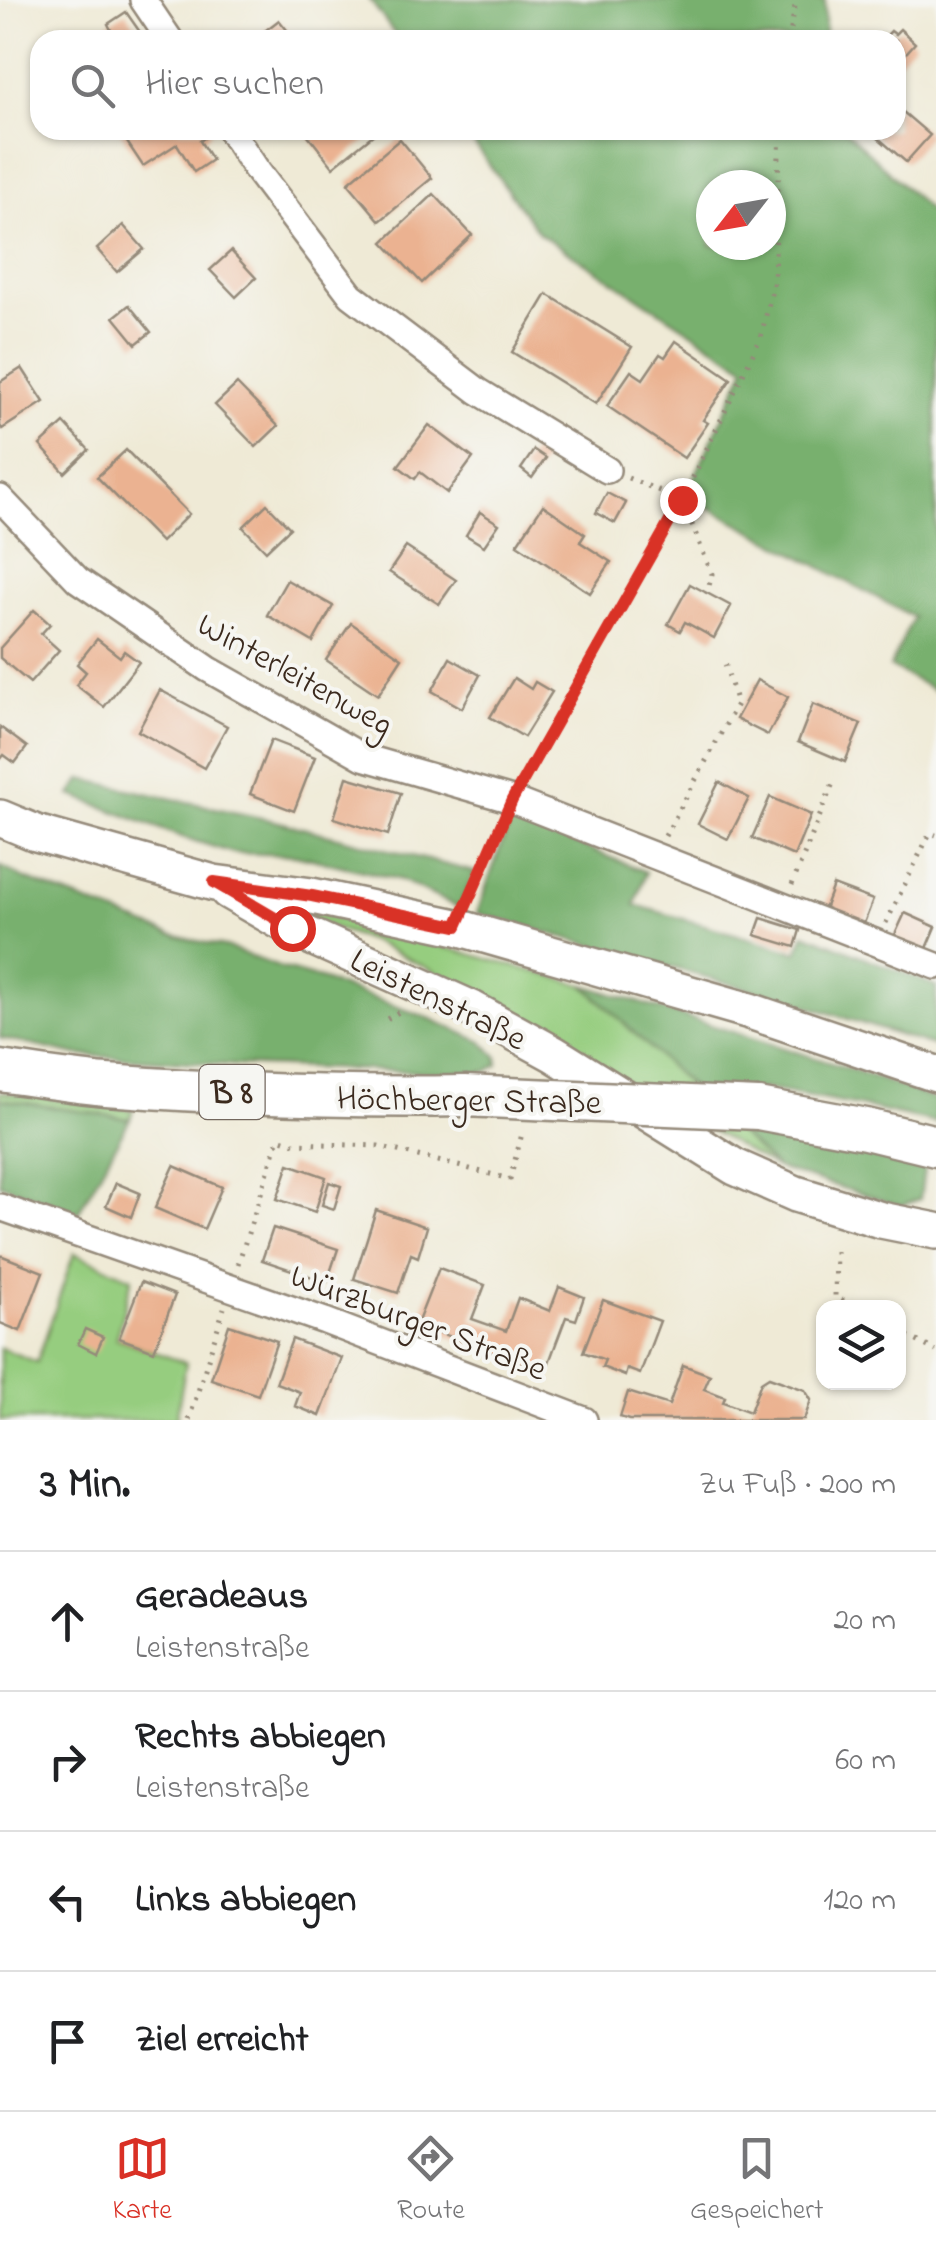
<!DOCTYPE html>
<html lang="de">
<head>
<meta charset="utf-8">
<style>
	body { margin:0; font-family:"Indie Flower",sans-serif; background:#f6f6f6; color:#202124 }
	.controls { position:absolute; right:30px; bottom:30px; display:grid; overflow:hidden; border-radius:20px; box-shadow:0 2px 8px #0004 }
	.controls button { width:90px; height:90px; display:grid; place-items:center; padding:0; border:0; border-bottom:2px solid #e0e0e0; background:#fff; color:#202124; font:50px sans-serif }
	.compass { position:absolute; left:696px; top:170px; width:90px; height:90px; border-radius:50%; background:#fff; box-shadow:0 2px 8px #0004; rotate:239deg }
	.stop { position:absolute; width:30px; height:30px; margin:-22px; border:8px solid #d93025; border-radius:50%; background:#fff }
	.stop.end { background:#d93025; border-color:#fff; box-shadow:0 2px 10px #0008 }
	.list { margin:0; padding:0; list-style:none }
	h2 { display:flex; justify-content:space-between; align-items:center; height:130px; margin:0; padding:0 40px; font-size:42px }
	h2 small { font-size:32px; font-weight:400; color:#757577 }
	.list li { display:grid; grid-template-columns:65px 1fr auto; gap:30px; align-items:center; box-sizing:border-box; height:140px; padding:0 40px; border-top:2px solid #e0e0e0 }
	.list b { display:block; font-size:38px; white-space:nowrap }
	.list p { margin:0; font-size:32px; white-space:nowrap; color:#757577 }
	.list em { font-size:32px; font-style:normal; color:#757577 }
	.icon { flex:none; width:55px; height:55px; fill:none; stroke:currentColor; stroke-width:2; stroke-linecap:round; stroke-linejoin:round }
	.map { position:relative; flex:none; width:936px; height:1420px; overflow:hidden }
	.search { position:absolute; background:#fff; box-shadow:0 2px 8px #0004; left:30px; right:30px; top:30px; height:110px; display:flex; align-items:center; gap:25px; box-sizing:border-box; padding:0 35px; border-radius:30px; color:#757577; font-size:38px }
	.sheet { height:690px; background:#fff }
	nav { display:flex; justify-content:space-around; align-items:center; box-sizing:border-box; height:140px; border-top:2px solid #e0e0e0; background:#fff; font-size:28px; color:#757577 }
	nav a { display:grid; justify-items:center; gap:5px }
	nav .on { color:#d93025 }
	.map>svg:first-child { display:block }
</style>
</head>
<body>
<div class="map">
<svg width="936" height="1420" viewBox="0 0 936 1420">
	<rect width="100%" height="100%" fill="#f6f6f2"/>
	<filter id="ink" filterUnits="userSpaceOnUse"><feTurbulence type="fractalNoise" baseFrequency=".01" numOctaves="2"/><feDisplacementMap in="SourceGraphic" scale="20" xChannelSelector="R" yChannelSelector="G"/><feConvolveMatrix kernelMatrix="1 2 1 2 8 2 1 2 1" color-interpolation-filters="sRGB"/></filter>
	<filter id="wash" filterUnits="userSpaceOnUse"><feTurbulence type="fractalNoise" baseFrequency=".0048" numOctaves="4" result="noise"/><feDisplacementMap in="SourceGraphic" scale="40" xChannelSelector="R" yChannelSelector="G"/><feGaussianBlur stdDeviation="2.25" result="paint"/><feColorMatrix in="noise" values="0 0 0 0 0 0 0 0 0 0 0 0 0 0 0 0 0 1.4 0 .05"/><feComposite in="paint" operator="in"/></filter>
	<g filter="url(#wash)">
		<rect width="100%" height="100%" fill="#efead6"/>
		<g fill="#96cd7f" stroke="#687c4e" stroke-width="2.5">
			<polygon points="264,898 584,985 776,1168 606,1070 475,991 371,941 264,903"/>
			<polygon points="0,1092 133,1110 130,1119 0,1099"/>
			<polygon points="74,1253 132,1278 116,1338 186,1363 176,1420 0,1420 0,1348 37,1362"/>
		</g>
		<g fill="#78b06e" stroke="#5a6d46" stroke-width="2.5" fill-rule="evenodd">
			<polygon points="370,0 825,0 825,40 399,40"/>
			<path d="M464,130H845L936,217V691L890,667L913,617L686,495L746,367L539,233ZM711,185H771V245H711Z"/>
			<polygon points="82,779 275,821 475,872 459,908 401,880 295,855 233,853 182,837 71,795"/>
			<polygon points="511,817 646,872 635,905 797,952 805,933 936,986 936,1047 795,1002 477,913"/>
			<polygon points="0,866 23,878 171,935 229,948 281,968 320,979 431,1019 481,1041 497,1056 498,1064 488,1071 475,1074 232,1065 77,1055 0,1038"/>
			<polygon points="584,985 863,1073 936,1100 936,1123 859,1106 760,1088 756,1131 785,1132 925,1163 920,1199 901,1206 776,1168"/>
			<polygon points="0,1099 130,1119 78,1213 0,1184"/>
		</g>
		<g id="blocks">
			<g fill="#ebb291">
				<polygon points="126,12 142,35 134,40 96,40 111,30 108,24"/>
				<polygon points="279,20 295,40 253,40"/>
				<polygon points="900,29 915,43 899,61 896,59 896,40 882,40 891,31 895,34"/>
				<polygon points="896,106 930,135 906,162 869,130 896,130"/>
				<polygon points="119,130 209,130 211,133 200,141 212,160 194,172 177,144 143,166"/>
				<polygon points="304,130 379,130 333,167"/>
				<polygon points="400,139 432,178 380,221 348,183"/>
				<polygon points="434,194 472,235 422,283 383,242"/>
				<polygon points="123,225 144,249 117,272 97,249"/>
				<polygon points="231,251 256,278 236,297 210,270"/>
				<polygon points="547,294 632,347 596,404 512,352"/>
				<polygon points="129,305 151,332 136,344 114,317"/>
				<polygon points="676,341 731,379 703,420 708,423 684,458 607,406 631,371 643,379 660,354 665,357"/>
				<polygon points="22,368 44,402 2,429 0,426 0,382"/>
				<polygon points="237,384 278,426 256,447 215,405"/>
				<polygon points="64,423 89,450 65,473 40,445"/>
				<polygon points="429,425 473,458 447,493 420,472 415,479 398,466"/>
				<polygon points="126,450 189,514 161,542 97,477"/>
				<polygon points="534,450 546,458 532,478 521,469"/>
				<polygon points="607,493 626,503 615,523 596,513"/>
				<polygon points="267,504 290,528 266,551 243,527"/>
				<polygon points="543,505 585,534 580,542 611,562 590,593 517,544"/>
				<polygon points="480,512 499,524 484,546 466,535"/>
				<polygon points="406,547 456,580 439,604 389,572"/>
				<polygon points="287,580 333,606 313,642 267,615"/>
				<polygon points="690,584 731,606 714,638 685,622 680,631 668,624"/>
				<polygon points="34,610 50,624 41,634 59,650 30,683 0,658 0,648"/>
				<polygon points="351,623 402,658 378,695 326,660"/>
				<polygon points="97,639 120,657 124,651 139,662 104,707 76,685 86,672 77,664"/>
				<polygon points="450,658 480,675 462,708 432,691"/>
				<polygon points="514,678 531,689 535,682 552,692 524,737 490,717"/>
				<polygon points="757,680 788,697 768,735 736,719"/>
				<polygon points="160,690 227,726 204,768 138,731"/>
				<polygon points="813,704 861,724 845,762 798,742"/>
				<polygon points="0,727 27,747 15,763 4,755 0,760"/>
				<polygon points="271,740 315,757 294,811 250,794"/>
				<polygon points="347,777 401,793 388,835 334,818"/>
				<polygon points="719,782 749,798 728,839 698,824"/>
				<polygon points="770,797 811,815 794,856 752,838"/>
				<polygon points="833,885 873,900 863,926 823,912"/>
				<polygon points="905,913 936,927 925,953 893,939"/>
				<polygon points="761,918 800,930 795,947 755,935"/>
				<polygon points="289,1164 326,1177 315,1212 277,1199"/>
				<polygon points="174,1166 222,1187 204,1229 155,1208"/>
				<polygon points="329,1182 341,1186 334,1209 322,1205"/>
				<polygon points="116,1183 140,1193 131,1217 106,1206"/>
				<polygon points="376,1210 427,1227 418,1257 411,1254 398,1293 354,1279"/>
				<polygon points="273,1228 338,1249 327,1282 262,1260"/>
				<polygon points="0,1255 43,1272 20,1331 0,1323"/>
				<polygon points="439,1268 485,1285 472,1319 506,1331 518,1298 550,1311 559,1287 584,1297 576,1320 566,1317 545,1373 417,1324"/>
				<polygon points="141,1282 175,1295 154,1351 119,1338"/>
				<polygon points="603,1300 660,1321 640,1374 627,1369 625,1376 602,1367 605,1360 583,1352"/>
				<polygon points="229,1325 277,1341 258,1395 211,1379"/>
				<polygon points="85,1329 103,1337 96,1353 78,1344"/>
				<polygon points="292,1339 342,1358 320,1416 295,1406 300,1392 276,1383"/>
				<polygon points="683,1365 710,1375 704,1389 725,1397 723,1402 750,1412 761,1382 769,1377 805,1390 811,1400 804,1420 629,1420 620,1417 628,1392 669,1405"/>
			</g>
		</g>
	</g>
	<g filter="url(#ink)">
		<use href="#blocks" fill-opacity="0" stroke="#958a7a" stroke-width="2.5"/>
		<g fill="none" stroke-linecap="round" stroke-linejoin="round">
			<g stroke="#958a7a" stroke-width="30">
				<g id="street">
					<polyline points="143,0 170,40"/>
					<polyline points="230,130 258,172 351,295 478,391 607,470"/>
					<polyline points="0,498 78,580 208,669 363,757 512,800 936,966"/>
					<polyline points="0,1207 325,1321 584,1420"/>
				</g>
			</g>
			<g stroke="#958a7a" stroke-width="40">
				<g id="secondary">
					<polyline points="0,818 36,833 214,883 312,896 457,927 750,1011 936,1074"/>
					<polyline points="228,891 292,928 472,1009 554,1054 735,1167 796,1194 881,1220 936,1231"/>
				</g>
			</g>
			<g stroke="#958a7a" stroke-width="45">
				<g id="primary">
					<path d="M0,1071C35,1076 71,1082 106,1085C225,1094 345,1098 464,1096"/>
					<polyline points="758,1109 866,1129 936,1146"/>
				</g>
			</g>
			<g stroke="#958a7a" stroke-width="5" stroke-dasharray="2.5 8" stroke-linecap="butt">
				<polyline points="789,40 796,0"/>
				<polyline points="628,478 682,500 712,574 707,594"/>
				<polyline points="523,780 682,500 761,337 774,281 780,130"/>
				<polyline points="665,836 737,704 725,663"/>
				<polyline points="792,885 833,783"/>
				<polyline points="469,898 503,821"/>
				<polyline points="886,923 930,833 936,835"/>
				<polyline points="387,1019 402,1010"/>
				<polyline points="836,1251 835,1296 856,1308"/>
				<polyline points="238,1264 279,1138 294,1143 378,1146 510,1179 523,1130"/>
				<polyline points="333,1299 339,1283"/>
				<polyline points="898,1331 936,1351"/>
				<polyline points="189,1420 224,1308"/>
			</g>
			<use href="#street" stroke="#fff" stroke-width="25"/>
			<use href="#secondary" stroke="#fff" stroke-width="35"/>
			<use href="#primary" stroke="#fff" stroke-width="40"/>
			<g stroke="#958a7a" stroke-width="45" stroke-linecap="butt">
				<polyline id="primary-bridge" points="464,1096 758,1109"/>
			</g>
			<use href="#primary-bridge" stroke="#fff" stroke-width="40"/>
		</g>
	</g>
	<g fill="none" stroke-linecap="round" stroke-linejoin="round" filter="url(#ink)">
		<polyline stroke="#d93025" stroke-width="12" points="292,928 214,882 312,896 457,926 512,800 682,500"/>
	</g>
	<g text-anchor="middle" stroke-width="8" stroke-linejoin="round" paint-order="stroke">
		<rect fill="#f6f6f2" stroke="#73675e" stroke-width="2.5" x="199.5" y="1065" width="65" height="54" rx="8"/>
		<g font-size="32" font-weight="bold" fill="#3b2a1e">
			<text x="232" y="1103">B 8</text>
		</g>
		<g font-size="35" fill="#3b2a1e" stroke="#f6f6f2">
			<text transform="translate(296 673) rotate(29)" y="12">Winterleitenweg</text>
			<text transform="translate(439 998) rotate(26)" y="12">Leistenstraße</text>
			<text transform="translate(469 1099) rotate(1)" y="12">Höchberger Straße</text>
			<text transform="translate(419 1321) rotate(21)" y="12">Würzburger Straße</text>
		</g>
	</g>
</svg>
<div class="controls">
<button><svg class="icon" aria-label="layers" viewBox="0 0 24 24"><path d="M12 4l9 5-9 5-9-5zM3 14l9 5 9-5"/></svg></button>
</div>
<svg class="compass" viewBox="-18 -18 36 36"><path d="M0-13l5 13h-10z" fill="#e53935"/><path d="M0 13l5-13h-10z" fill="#757577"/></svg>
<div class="stop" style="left:292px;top:928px"></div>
<div class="stop end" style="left:682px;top:500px"></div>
<div class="search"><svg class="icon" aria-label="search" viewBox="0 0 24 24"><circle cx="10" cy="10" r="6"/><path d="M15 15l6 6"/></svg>Hier suchen</div>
</div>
<section class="sheet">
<h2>3 Min.<small>Zu Fuß · 200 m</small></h2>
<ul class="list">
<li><svg class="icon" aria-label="ahead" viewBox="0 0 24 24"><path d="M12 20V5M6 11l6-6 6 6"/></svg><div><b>Geradeaus</b><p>Leistenstraße</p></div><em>20 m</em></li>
<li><svg class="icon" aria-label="right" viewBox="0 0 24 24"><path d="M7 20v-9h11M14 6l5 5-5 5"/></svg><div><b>Rechts abbiegen</b><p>Leistenstraße</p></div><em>60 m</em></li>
<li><svg class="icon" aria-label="left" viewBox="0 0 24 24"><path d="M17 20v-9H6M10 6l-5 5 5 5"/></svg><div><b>Links abbiegen</b></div><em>120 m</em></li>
<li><svg class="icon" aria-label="arrive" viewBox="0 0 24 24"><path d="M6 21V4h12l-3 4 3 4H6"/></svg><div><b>Ziel erreicht</b></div></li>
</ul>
</section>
<nav>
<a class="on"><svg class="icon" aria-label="map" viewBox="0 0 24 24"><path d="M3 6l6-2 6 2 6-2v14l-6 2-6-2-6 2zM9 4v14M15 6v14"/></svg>Karte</a>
<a><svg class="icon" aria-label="directions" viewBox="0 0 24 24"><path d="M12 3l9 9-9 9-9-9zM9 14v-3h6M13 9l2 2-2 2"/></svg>Route</a>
<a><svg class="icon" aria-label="saved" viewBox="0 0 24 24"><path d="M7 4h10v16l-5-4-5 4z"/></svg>Gespeichert</a>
</nav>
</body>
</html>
